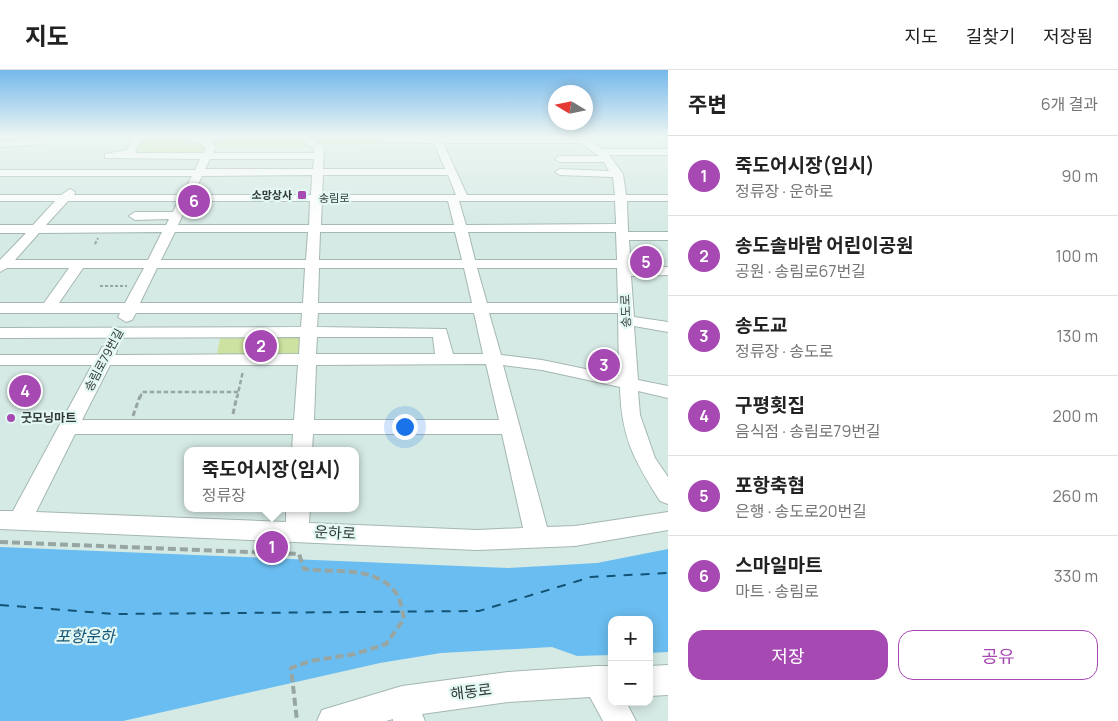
<!DOCTYPE html>
<html lang="ko">
<head>
<meta charset="utf-8">
<style>
	body { margin:0; font-family:Manrope,"Noto Sans KR",sans-serif; background:#f6f6f6; color:#222 }
	.controls { position:absolute; right:15px; bottom:15px; display:grid; overflow:hidden; border-radius:10px; box-shadow:0 2px 12px #0003 }
	.controls button { width:45px; height:45px; display:grid; place-items:center; padding:0; border:0; border-bottom:1px solid #e0e0e0; background:#fff; color:#222; font:25px sans-serif }
	.compass { position:absolute; left:548px; top:15px; width:45px; height:45px; border-radius:50%; background:#fff; box-shadow:0 2px 12px #0003; rotate:280deg }
	.you { position:absolute; left:404px; top:356px; width:18px; height:18px; margin:-12px; border:4px solid #fff; border-radius:50%; background:#1a73e8; box-shadow:0 0 0 8px #1a73e833 }
	.badge { display:grid; place-items:center; width:32px; height:32px; border-radius:50%; background:#a749b3; color:#fff; font-size:16px; font-weight:700 }
	.pin { position:absolute; translate:-50% -50%; border:2px solid #fff; box-shadow:0 1px 5px #0006 }
	.popup { position:absolute; left:184px; top:377px; width:175px; height:65px; box-sizing:border-box; display:grid; place-content:center; border-radius:10px; background:#fff; filter:drop-shadow(0 1px 4px #0005); font-size:16px; white-space:nowrap; color:#767676 }
	.popup b { font-size:19px; color:#222 }
	.popup::after { content:''; position:absolute; left:50%; top:100%; margin-left:-10px; border:10px solid transparent; border-top-color:#fff }
	.list { margin:0; padding:0; list-style:none }
	h2 { display:flex; justify-content:space-between; align-items:center; height:65px; margin:0; padding:0 20px; font-size:21px }
	h2 small { font-size:16px; font-weight:400; color:#767676 }
	.list li { display:grid; grid-template-columns:32px 1fr auto; gap:15px; align-items:center; box-sizing:border-box; height:80px; padding:0 20px; border-top:1px solid #e0e0e0 }
	.list b { display:block; font-size:19px; white-space:nowrap }
	.list p { margin:0; font-size:16px; white-space:nowrap; color:#767676 }
	.list em { font-size:16px; font-style:normal; color:#767676 }
	.actions { display:flex; gap:10px; padding:15px 20px }
	.actions a { flex:1; padding:11px 0; border:1px solid #a749b3; border-radius:15px; text-align:center; font-size:18px; color:#a749b3 }
	.actions .main { background:#a749b3; color:#fff }
	.map { position:relative; flex:none; width:668px; height:651px; overflow:hidden }
	header { display:flex; align-items:center; gap:30px; box-sizing:border-box; height:70px; padding:0 25px; background:#fff; border-bottom:1px solid #e0e0e0 }
	header strong { font-size:24px }
	nav { display:flex; gap:28px; margin-inline-start:auto; font-size:18px }
	main { display:flex }
	aside { flex:1; background:#fff }
	.map>svg:first-child { display:block }
</style>
</head>
<body>
<header>
<strong>지도</strong>
<nav><a>지도</a><a>길찾기</a><a>저장됨</a></nav>
</header>
<main>
<div class="map">
<svg width="668" height="651" viewBox="0 0 668 651">
	<rect width="100%" height="100%" fill="#d6eae5"/>
	<g fill="#cde2a0">
		<polygon points="142,66 377,66 380,72 378,74 318,75 317,77 215,76 203,85 133,81"/>
		<polygon points="221,265 305,265 302,288 216,288"/>
	</g>
	<polygon fill="#6abdf0" points="0,477 508,498 597,493 668,479 668,582 649,583 649,550 612,550 612,585 577,586 552,577 441,583 380,593 123,651 0,651"/>
	<g fill="none" stroke-linecap="round" stroke-linejoin="round">
		<polyline stroke="#135476" stroke-width="2" stroke-dasharray="9 8" stroke-linecap="butt" points="0,535 115,544 479,541 591,507 668,503"/>
		<g stroke="#a4b7b2" stroke-width="2">
			<g id="minor">
				<path d="M133,66H142L135,83H203L206,78L201,73L152,66H253L210,72L216,77L213,83H314V78L293,66H305L324,77L323,99H445L434,73L384,72L383,70L387,67L584,66L602,79H668V85H609L623,104L626,125H668V131H627L628,162H668V170H629L631,198L668,197V205L631,206L634,247L668,252V262L634,256L638,310L668,316V328L638,321L640,345L655,388L668,407V434L660,431C634,390 621,367 620,317L542,300L503,295L547,457L575,456L668,442V460L575,476L477,480L0,459V441H13L92,295H0V285H98L102,277H114L117,281L115,285L299,284L300,267L0,268V258L301,257L302,243H136L132,250L126,252L118,247L120,243H0V233H44L69,198H7L0,202V190L26,163H0V155H33L55,131H0V125H61L70,119L75,122L74,125H182L192,106H0V100H195L200,89L105,88V84L127,80ZM443,73H581L599,86H560L555,89L560,92H604L609,101L560,99L555,102L560,105L613,107L615,125H467ZM210,89H314L313,99H205ZM312,105L311,125H193L202,106ZM323,105H448L456,125H322ZM68,131H178L173,142H135L129,146L135,150L169,149L166,155H46ZM189,131H310L309,155H178ZM322,131H448L454,155H321ZM459,131H615L616,154L466,155ZM162,162L148,190H15L39,163ZM175,162H308L306,190H161ZM320,162H455L462,190H319ZM468,162H616L617,190H475ZM83,198H144L125,233H59ZM157,198H305L303,233H140ZM319,198H464L472,233H318ZM477,198H617L618,233H487ZM318,243H474L483,284H453L446,259L317,257ZM489,243H618L619,306L542,290L501,285ZM317,267H433L435,284H316ZM486,294L499,350H314L316,295ZM110,295H298L294,350H82ZM75,364H293L292,381H312L313,364H502L523,458L477,460L309,453L310,438H286V452L36,442Z"/>
				<polygon points="668,66 668,70 647,70 643,67"/>
				<polygon points="40,69 44,72 43,74 0,77 0,71"/>
				<polygon points="668,595 668,625 649,626 649,596"/>
				<polygon points="597,596 612,596 612,632 626,632 636,651 603,651 590,627 508,632 422,644 425,651 393,651 393,649 386,651 317,651 322,640 402,616 508,602"/>
			</g>
		</g>
		<g stroke="#97a6a3" stroke-width="2" stroke-dasharray="3 2" stroke-linecap="butt">
			<polyline points="95,174 98,168"/>
			<polyline points="100,216 127,216"/>
		</g>
		<g stroke="#97a6a3" stroke-width="2.5" stroke-dasharray="4.5 2.5" stroke-linecap="butt">
			<polyline points="140,328 142,322 238,322"/>
			<polyline points="237,328 243,301"/>
		</g>
		<g stroke="#97a6a3" stroke-width="3" stroke-dasharray="5.5 3" stroke-linecap="butt">
			<polyline points="233,344 237,326"/>
			<polyline points="133,346 140,326"/>
		</g>
		<path stroke="#97a6a3" stroke-width="4" stroke-dasharray="8 4" stroke-linecap="butt" d="M0,472L299,484L304,499C333,503 376,495 396,523C401,530 402,541 404,549L386,574L355,584L310,591L291,598L297,651"/>
		<use href="#minor" fill="#fff" fill-rule="evenodd"/>
	</g>
	<linearGradient id="sky" x2="0" y2="1"><stop stop-color="#75b8eb"/><stop offset="0.42" stop-color="#edf6f3"/><stop offset="1" stop-color="#edf6f3" stop-opacity="0"/></linearGradient>
	<rect width="668" height="158" fill="url(#sky)"/>
	<g fill="#a749b3" stroke="#e3f7f3" stroke-width="2">
		<rect x="297" y="120" width="10" height="10" rx="2.5"/>
		<circle cx="11" cy="348" r="5"/>
	</g>
	<g text-anchor="middle" stroke-width="4.5" stroke-linejoin="round" paint-order="stroke">
		<g font-size="11" font-weight="bold" fill="#323a38" stroke="#e3f7f3" text-anchor="end">
			<text x="292" y="129">소망상사</text>
		</g>
		<g font-size="11" fill="#323a38" stroke="#e3f7f3">
			<text x="334" y="132">송림로</text>
		</g>
		<g font-size="12" fill="#323a38" stroke="#e3f7f3">
			<text transform="translate(626 241) rotate(-92)" y="4">송도로</text>
			<text transform="translate(104 290) rotate(-62)" y="4">송림로79번길</text>
		</g>
		<g font-size="12" font-weight="bold" fill="#323a38" stroke="#e3f7f3" text-anchor="start">
			<text x="21" y="352">굿모닝마트</text>
		</g>
		<g font-size="15" fill="#323a38" stroke="#e3f7f3">
			<text transform="translate(335 463) rotate(3)" y="5">운하로</text>
			<text transform="translate(471 622) rotate(-7)" y="5">해동로</text>
		</g>
		<g font-size="16" font-style="italic" fill="#135476" stroke="#e3f7f3">
			<text x="85" y="572">포항운하</text>
		</g>
	</g>
</svg>
<div class="controls">
<button>+</button>
<button>−</button>
</div>
<svg class="compass" viewBox="-18 -18 36 36"><path d="M0-13l5 13h-10z" fill="#e53935"/><path d="M0 13l5-13h-10z" fill="#767676"/></svg>
<div class="you"></div>
<div class="pin badge" style="left:272px;top:477px">1</div>
<div class="popup"><b>죽도어시장(임시)</b>정류장</div>
<div class="pin badge" style="left:261px;top:276px">2</div>
<div class="pin badge" style="left:604px;top:295px">3</div>
<div class="pin badge" style="left:25px;top:321px">4</div>
<div class="pin badge" style="left:646px;top:192px">5</div>
<div class="pin badge" style="left:194px;top:131px">6</div>
</div>
<aside>
<h2>주변<small>6개 결과</small></h2>
<ul class="list">
<li><span class="badge">1</span><div><b>죽도어시장(임시)</b><p>정류장 · 운하로</p></div><em>90 m</em></li>
<li><span class="badge">2</span><div><b>송도솔바람 어린이공원</b><p>공원 · 송림로67번길</p></div><em>100 m</em></li>
<li><span class="badge">3</span><div><b>송도교</b><p>정류장 · 송도로</p></div><em>130 m</em></li>
<li><span class="badge">4</span><div><b>구평횟집</b><p>음식점 · 송림로79번길</p></div><em>200 m</em></li>
<li><span class="badge">5</span><div><b>포항축협</b><p>은행 · 송도로20번길</p></div><em>260 m</em></li>
<li><span class="badge">6</span><div><b>스마일마트</b><p>마트 · 송림로</p></div><em>330 m</em></li>
</ul>
<div class="actions"><a class="main">저장</a><a>공유</a></div>
</aside>
</main>
</body>
</html>
